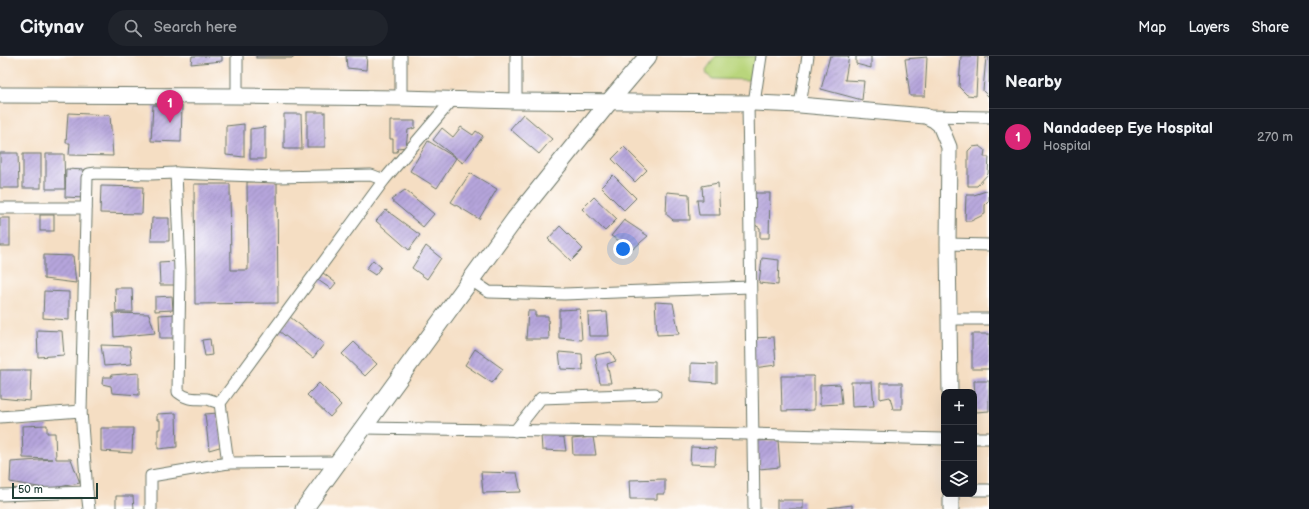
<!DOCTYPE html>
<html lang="en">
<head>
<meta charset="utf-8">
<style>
	body { margin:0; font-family:"Balsamiq Sans",sans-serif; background:#20242c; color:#f1f3f6 }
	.controls { position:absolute; right:12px; bottom:12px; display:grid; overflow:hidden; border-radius:8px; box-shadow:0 4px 16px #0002 }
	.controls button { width:36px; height:36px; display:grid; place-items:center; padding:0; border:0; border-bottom:1px solid #363941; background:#171b24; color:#f1f3f6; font:20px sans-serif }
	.scale { position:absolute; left:12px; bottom:10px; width:86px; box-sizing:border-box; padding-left:4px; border:2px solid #1f3d34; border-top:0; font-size:11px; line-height:14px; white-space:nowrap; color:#1f3d34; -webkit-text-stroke:3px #fff; paint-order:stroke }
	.you { position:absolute; left:623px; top:193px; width:14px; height:14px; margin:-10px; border:3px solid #fff; border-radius:50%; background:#1a73e8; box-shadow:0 0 0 6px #1a73e833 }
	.badge { display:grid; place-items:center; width:26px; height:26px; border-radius:50%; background:#db2777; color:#fff; font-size:13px; font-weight:700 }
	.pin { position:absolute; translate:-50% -33px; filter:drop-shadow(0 1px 2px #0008) }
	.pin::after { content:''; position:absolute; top:21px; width:14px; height:12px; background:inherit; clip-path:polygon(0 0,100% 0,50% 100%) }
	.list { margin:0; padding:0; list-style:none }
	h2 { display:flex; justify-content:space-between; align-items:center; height:52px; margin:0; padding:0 16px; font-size:17px }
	h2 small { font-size:13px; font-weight:400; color:#9ea1a6 }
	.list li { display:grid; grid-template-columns:26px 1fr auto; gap:12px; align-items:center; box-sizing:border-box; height:56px; padding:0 16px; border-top:1px solid #363941 }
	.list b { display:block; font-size:15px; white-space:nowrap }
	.list p { margin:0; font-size:13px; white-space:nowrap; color:#9ea1a6 }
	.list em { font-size:13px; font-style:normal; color:#9ea1a6 }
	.icon { flex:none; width:22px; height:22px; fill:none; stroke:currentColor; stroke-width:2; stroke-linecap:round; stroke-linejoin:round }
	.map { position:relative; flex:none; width:989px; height:453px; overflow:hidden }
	header { display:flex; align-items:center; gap:24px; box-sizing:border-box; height:56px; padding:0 20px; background:#171b24; border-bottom:1px solid #363941 }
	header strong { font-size:19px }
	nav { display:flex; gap:22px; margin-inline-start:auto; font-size:14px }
	.search { width:280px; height:36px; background:#20242c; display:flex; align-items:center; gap:10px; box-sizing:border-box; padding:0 14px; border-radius:22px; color:#9ea1a6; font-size:15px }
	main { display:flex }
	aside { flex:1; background:#171b24 }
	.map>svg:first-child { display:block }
</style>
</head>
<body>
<header>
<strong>Citynav</strong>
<div class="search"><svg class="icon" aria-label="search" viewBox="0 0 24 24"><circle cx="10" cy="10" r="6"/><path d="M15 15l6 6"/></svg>Search here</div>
<nav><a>Map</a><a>Layers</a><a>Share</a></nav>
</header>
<main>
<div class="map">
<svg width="989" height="453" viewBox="0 0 989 453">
	<defs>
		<pattern id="building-hatch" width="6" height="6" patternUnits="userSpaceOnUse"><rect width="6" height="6" fill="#b6a5dc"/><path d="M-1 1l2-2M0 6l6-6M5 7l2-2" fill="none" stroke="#9388b3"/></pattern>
	</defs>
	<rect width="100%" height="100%" fill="#fff"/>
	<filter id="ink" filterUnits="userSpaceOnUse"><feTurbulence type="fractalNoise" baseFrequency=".025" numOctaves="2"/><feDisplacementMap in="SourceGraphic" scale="8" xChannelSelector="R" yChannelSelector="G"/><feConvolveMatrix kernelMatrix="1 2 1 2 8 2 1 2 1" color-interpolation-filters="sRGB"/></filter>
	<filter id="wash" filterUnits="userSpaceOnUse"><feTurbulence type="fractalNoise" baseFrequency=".012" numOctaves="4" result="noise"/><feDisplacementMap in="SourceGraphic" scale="16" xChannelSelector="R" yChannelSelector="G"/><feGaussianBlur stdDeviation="0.9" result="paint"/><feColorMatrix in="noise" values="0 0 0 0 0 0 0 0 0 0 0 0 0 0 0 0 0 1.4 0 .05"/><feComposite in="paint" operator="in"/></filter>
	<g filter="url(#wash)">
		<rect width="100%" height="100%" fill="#f5dec3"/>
		<polygon fill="#b9d57b" stroke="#6c8958" points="716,0 762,0 752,24 713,23 707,19 706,14"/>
		<g id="blocks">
			<g fill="url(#building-hatch)">
				<polygon points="192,0 222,0 222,5 191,8"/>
				<rect x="256" y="0" width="37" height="2"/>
				<polygon points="346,0 367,0 366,14 347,12"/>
				<polygon points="830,0 849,0 845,24 864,25 862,44 821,33"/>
				<polygon points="856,0 871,0 871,12 856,8"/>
				<polygon points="961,0 978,0 976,40 967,39 959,31"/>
				<polygon points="927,1 925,40 910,40 905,3"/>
				<polygon points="986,1 989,1 989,41 983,35"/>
				<polygon points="153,49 182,50 181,86 151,85"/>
				<rect x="307" y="56" width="18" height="35"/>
				<polygon points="68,57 110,59 113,100 69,99 70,87 66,87"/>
				<polygon points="284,58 301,58 302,93 284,93"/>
				<polygon points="523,58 552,83 539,98 510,73"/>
				<polygon points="390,65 415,65 415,72 408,74 406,91 398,92 397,96 393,96 393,83 390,83"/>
				<polygon points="244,68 244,101 226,99 226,70"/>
				<polygon points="265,71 265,103 250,103 250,73"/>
				<polygon points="461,71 473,79 476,75 483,80 463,107 433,84 442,72 453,81"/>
				<polygon points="428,85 456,102 437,132 410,115"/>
				<polygon points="980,90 985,94 984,101 989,101 988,118 977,130 968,130 968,95 972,91"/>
				<polygon points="624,91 647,114 635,126 612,103"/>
				<polygon points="0,97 18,97 19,132 0,132"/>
				<rect x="23" y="98" width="18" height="34"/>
				<polygon points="46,98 64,98 65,133 46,133"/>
				<polygon points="66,113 85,114 84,142 65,141"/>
				<polygon points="470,117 497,133 479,163 451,146"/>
				<polygon points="613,119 636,142 624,154 601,131"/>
				<polygon points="277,125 278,247 195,248 194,128 230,128 231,214 248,214 247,126"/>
				<polygon points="718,127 720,159 699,159 697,144 703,144 702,130"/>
				<polygon points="101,130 143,131 142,158 100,157"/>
				<polygon points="405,134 434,158 423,171 391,144"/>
				<polygon points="989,134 989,145 985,149 985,158 971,165 965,165 966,139 974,139"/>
				<polygon points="667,136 689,138 690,164 673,164 666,158"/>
				<polygon points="752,137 770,137 769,182 760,182 760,172 752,167"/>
				<polygon points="594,141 617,163 605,175 582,153"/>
				<polygon points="386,154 420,179 409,194 376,165"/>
				<rect x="40" y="159" width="14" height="16"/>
				<rect x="0" y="162" width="10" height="28"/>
				<polygon points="152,162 169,162 169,185 151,185"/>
				<polygon points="624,164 648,180 633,193 611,180"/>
				<polygon points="560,170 583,193 571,205 548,183"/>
				<polygon points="426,190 441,202 427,223 412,212"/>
				<polygon points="44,199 73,200 76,227 44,223"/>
				<polygon points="762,202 779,204 778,229 759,227"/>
				<polygon points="373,204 381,211 375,219 366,213"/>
				<polygon points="176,205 176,229 160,229 159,206"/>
				<polygon points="323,217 336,227 331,233 318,224"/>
				<polygon points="115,232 132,232 133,256 116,256"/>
				<polygon points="44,235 69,236 69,264 43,262"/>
				<polygon points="172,240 173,254 155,255 155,241"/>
				<polygon points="655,246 673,247 679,278 657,279"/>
				<polygon points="580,253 582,284 559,282 559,254"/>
				<polygon points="528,255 535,255 535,260 548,260 549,283 526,283"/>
				<polygon points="607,256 609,280 589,280 588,257"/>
				<polygon points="113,257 149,258 155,277 114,281"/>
				<polygon points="176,258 176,282 160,282 159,259"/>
				<polygon points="290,261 324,288 313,302 279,275"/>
				<polygon points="37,274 62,275 64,299 38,301"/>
				<rect x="972" y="278" width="17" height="35"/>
				<polygon points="774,281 776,309 754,312 751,282"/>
				<polygon points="210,283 212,299 205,300 202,284"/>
				<polygon points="354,286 377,308 365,320 342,298"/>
				<polygon points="101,289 130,290 132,308 104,310"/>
				<polygon points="475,293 503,313 492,327 465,309"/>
				<polygon points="559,296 582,298 583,314 561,313"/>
				<polygon points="611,296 616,305 607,308 611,327 600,327 595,299"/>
				<polygon points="691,307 717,308 717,327 691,325"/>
				<polygon points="0,314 31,314 30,345 0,342"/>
				<polygon points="139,317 139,339 112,337 111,330 102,328 103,321 112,321 111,319"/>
				<polygon points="781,320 814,320 814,354 782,355"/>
				<polygon points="974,325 989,325 989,355 976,356"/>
				<polygon points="851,326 872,326 874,350 852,351"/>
				<polygon points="319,327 341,349 330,361 307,339"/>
				<polygon points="880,327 902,327 902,353 893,353 890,341 880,343"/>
				<polygon points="840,328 842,348 820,349 820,329"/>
				<polygon points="176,357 177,391 158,393 158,373 160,373 160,364 157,364 157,358"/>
				<polygon points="218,357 223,390 209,394 205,358"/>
				<polygon points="47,369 47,377 55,377 56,403 71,403 80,427 49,433 10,426 11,406 53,403 23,402 22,370"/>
				<polygon points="101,372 133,372 132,397 101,395"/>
				<polygon points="563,376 566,395 542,394 541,379"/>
				<polygon points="593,381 596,399 573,399 572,383"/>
				<polygon points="778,384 780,411 759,413 757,385"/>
				<polygon points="691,391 716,392 715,409 690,408"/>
				<polygon points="481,416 517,417 521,436 483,437"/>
				<polygon points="665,423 665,438 657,438 657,443 630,443 629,424"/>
				<polygon points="116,440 133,440 134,453 116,453"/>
				<rect x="777" y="444" width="26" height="9"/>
				<polygon points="852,449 852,453 828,453 828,452"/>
			</g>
		</g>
	</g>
	<g filter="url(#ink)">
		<use href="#blocks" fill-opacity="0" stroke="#6a7566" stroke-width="1"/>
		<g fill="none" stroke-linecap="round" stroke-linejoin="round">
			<g stroke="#6a7566" stroke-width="13">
				<g id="street">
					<polyline points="237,0 237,40"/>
					<polyline points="516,0 516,45"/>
					<polyline points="401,42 401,0"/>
					<polyline points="748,47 754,453"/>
					<polyline points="754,47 761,0"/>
					<polyline points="800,49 808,0"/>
					<polyline points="926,60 989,61"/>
					<path d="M176,117L180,214L178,336C189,345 195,342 207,343C211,344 215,346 220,347"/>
					<polyline points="0,152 86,152"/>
					<polyline points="948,188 989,189"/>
					<polyline points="471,224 489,236 564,238 750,231"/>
					<polyline points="949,263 989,263"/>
					<polyline points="81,355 87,122 89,118 96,117 151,118 176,117 277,121 371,119 384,124"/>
					<polyline points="0,361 81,355 87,436 0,439"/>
					<polyline points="363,372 752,378 944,383"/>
					<polyline points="515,375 541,342 655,338"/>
					<polyline points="974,382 989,382"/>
					<polyline points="338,406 228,407 220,347 384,124 453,43"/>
					<polyline points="974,434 989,434"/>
					<polyline points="87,436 89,453"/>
					<polyline points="151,453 151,420 228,407"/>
				</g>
			</g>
			<g stroke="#6a7566" stroke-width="17">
				<g id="secondary">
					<polyline points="0,39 237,40 401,42 516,45 754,47 800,49 925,60 934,64 940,69 949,91 948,188 950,336"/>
					<polyline points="951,453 951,438"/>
				</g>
			</g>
			<g stroke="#6a7566" stroke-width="19">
				<polyline id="primary" points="304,453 515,163 609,46 648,0"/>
			</g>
			<use href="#street" stroke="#fff" stroke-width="11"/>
			<use href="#secondary" stroke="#fff" stroke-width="15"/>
			<use href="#primary" stroke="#fff" stroke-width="17"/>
		</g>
	</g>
</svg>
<div class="controls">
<button>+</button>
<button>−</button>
<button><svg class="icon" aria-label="layers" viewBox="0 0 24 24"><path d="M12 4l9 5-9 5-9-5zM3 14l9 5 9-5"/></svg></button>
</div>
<div class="scale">50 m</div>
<div class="you"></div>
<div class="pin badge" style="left:170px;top:67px">1</div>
</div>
<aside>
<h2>Nearby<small></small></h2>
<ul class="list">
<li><span class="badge">1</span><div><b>Nandadeep Eye Hospital</b><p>Hospital</p></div><em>270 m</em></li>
</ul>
</aside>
</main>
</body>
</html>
